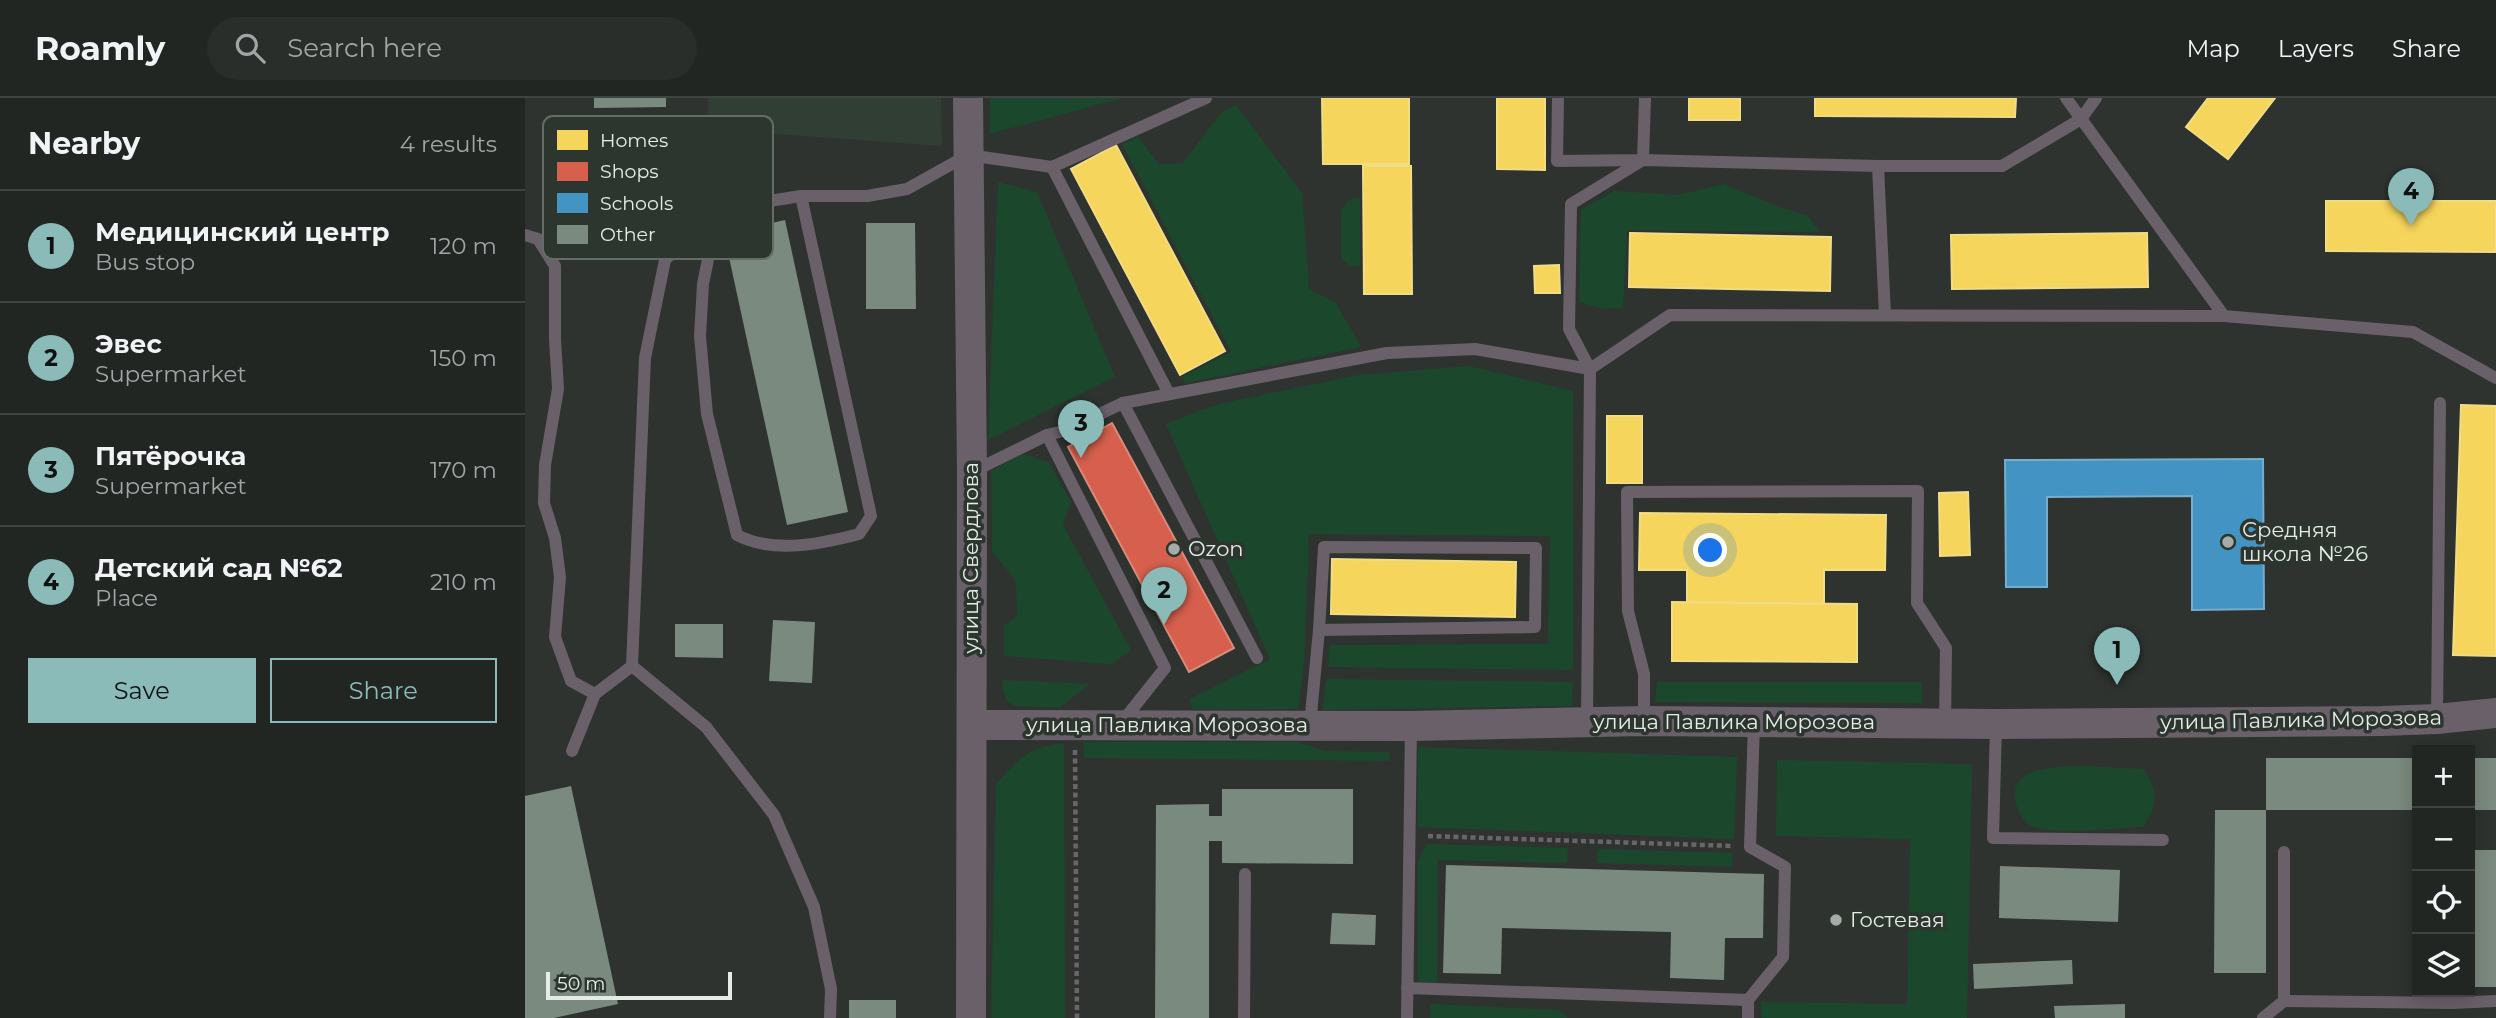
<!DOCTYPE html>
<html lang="en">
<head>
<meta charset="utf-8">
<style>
	body { margin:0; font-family:Montserrat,sans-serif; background:#2a2e2b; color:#f1f3f6 }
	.controls { position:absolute; right:21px; bottom:21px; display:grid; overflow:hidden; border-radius:0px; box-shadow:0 4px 18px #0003 }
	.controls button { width:63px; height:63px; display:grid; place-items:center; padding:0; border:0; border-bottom:2px solid #3f4341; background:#222623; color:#f1f3f6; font:35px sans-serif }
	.scale { position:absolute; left:21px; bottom:18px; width:186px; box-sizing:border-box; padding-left:7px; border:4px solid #e5ebe7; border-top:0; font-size:19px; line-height:24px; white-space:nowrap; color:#e5ebe7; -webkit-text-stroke:5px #2c352e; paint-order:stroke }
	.you { position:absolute; left:1186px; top:453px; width:24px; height:24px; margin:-18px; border:5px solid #fff; border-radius:50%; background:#1a73e8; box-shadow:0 0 0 10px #1a73e833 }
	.badge { display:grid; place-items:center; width:46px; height:46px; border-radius:50%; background:#8bbbb9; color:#111; font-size:23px; font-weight:700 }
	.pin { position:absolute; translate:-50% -58px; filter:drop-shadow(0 2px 4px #0008) }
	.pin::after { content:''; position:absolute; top:37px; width:24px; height:21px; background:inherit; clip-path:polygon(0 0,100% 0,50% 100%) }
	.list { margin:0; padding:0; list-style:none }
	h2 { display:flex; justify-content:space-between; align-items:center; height:91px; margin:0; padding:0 28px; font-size:30px }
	h2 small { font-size:23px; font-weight:400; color:#a2a5a6 }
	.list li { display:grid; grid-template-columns:46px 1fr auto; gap:21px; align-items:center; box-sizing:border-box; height:112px; padding:0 28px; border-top:2px solid #3f4341 }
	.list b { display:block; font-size:26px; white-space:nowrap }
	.list p { margin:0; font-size:23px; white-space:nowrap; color:#a2a5a6 }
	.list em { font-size:23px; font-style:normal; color:#a2a5a6 }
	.actions { display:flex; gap:14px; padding:21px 28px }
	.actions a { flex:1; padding:16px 0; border:2px solid #8bbbb9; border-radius:0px; text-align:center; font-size:24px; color:#8bbbb9 }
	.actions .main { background:#8bbbb9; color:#111 }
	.icon { flex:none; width:38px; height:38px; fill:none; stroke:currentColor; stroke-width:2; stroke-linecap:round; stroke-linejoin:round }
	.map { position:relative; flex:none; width:1971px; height:920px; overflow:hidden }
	header { display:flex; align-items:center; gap:42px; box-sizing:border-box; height:98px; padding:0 35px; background:#222623; border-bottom:2px solid #3f4341 }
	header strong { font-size:33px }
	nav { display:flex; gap:38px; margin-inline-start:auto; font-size:24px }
	.search { width:490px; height:63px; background:#2a2e2b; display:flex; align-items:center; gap:18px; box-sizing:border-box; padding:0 24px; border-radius:38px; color:#a2a5a6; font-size:26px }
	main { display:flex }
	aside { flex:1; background:#222623 }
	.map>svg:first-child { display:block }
</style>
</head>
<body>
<header>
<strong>Roamly</strong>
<div class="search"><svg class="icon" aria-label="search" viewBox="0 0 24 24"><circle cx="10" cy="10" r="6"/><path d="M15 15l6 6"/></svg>Search here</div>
<nav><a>Map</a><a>Layers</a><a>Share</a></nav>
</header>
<main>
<aside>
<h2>Nearby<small>4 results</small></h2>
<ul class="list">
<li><span class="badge">1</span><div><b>Медицинский центр</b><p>Bus stop</p></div><em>120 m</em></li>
<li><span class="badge">2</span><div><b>Эвес</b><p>Supermarket</p></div><em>150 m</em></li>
<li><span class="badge">3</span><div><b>Пятёрочка</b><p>Supermarket</p></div><em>170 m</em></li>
<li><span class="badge">4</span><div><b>Детский сад №62</b><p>Place</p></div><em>210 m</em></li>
</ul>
<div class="actions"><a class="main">Save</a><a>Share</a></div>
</aside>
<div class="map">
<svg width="1971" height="920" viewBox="0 0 1971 920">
	<rect width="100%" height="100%" fill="#2e332f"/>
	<polygon fill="#313e34" points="183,0 416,0 417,48 183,31"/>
	<g fill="#1b482c">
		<polygon points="465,0 597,0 465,36"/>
		<polygon points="711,7 777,95 784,191 811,205 836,249 661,285 657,279 706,254 597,46 613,39 634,66 658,65 696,15"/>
		<polygon points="473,84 512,94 590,279 463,342"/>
		<polygon points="1199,86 1256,110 1282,117 1295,134 1102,132 1098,210 1078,211 1054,204 1056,112 1089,93 1154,97"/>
		<polygon points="835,100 835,168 825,168 816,160 816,112 825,101"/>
		<polygon points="944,268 1048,293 1048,572 803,569 805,547 1023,546 1025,438 784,436 779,564 773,611 667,611 665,601 745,561 641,326 693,306 834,277"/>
		<polygon points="497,356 524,364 546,404 538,427 606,552 587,566 479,558 479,528 492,518 491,483 467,453 466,373"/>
		<polygon points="801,581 1048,584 1047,608 798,612"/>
		<polygon points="478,582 565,586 534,610 491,608 482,603 478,593"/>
		<polygon points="1132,584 1397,584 1397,605 1130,604"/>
		<polygon points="559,644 773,644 800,653 864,654 865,663 559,660"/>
		<path d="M539,645L540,920H466L471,686C496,660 501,650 539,645Z"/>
		<polygon points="893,649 1212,659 1209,741 893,729"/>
		<polygon points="1252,662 1447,666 1442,920 1237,920 1236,904 1382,906 1385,741 1251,738"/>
		<path d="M1561,668L1618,671C1634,693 1633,707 1618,729C1588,730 1536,737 1509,729C1501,726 1495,717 1492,709C1478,666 1535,669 1561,668Z"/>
		<polygon points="902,746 1043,750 1042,765 913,762 912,884 893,884 893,762"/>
		<polygon points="1073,751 1207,755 1207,769 1072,765"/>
		<polygon points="906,906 1033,912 1043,920 905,920"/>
	</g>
	<g fill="#f6d55c" stroke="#f1dc86" stroke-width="2">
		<polygon points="797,0 884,0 884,66 798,66"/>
		<polygon points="972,0 1020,0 1020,72 972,71"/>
		<rect x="1164" y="0" width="51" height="22"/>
		<polygon points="1290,0 1491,0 1490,19 1290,18"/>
		<polygon points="1683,0 1750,0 1703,61 1661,29"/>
		<polygon points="591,47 700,253 655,277 546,71"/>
		<polygon points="838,68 886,68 887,196 839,196"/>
		<polygon points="1801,103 1971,103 1971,154 1801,153"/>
		<polygon points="1105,135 1306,139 1305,193 1104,189"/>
		<polygon points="1622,135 1623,189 1427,191 1426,137"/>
		<polygon points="1034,167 1035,195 1010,195 1009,168"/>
		<polygon points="1936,307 1971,308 1971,558 1928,557"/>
		<rect x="1082" y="318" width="35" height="67"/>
		<polygon points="1443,394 1445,457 1415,458 1414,395"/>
		<polygon points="1115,415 1361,417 1360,472 1299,472 1299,506 1162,505 1162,472 1114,472"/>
		<polygon points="807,461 991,464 990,519 806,516"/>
		<polygon points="1147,504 1332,506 1332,564 1147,563"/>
	</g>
	<polygon fill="#d6604d" stroke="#da8a7b" stroke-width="2" points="587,325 709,550 664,574 543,349"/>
	<polygon fill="#4393c3" stroke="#74adce" stroke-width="2" points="1738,361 1739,511 1667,512 1667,398 1522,399 1522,489 1481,489 1480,362"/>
	<g fill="#7b8a7f">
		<polygon points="69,0 141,0 141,9 69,10"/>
		<polygon points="260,122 323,414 262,427 199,136"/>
		<polygon points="341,125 390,125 391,211 341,211"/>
		<polygon points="248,522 290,524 287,585 244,583"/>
		<polygon points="150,526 198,526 198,560 150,559"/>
		<rect x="1741" y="660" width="151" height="52"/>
		<rect x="1945" y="660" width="26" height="52"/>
		<polygon points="46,688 93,906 29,920 0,920 0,698"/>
		<polygon points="697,691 828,691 828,766 697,765 697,743 684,743 684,920 630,920 631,707 684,706 684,718 697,718"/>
		<polygon points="1690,712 1741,712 1741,875 1689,875"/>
		<rect x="1949" y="752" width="22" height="137"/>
		<polygon points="921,767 1239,776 1238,840 1200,840 1199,882 1145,880 1146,834 977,830 976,876 918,875"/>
		<polygon points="1475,768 1595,772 1593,824 1474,820"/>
		<polygon points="807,815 851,817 850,847 805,846"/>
		<polygon points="1547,862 1548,886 1449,891 1448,866"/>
		<rect x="324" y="902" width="47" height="18"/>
		<polygon points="1600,906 1600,920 1530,920 1529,908"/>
	</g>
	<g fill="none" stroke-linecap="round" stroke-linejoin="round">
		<g stroke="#6a656b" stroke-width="4.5" stroke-dasharray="5 3.5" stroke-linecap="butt">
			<polyline points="550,652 552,920"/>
			<polyline points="903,738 1209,748"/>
		</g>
		<g stroke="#6a606a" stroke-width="12">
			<polyline points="1033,0 1032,63 1118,62 1120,0"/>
			<polyline points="1541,0 1699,218"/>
			<polyline points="527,69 644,296"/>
			<path d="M193,112L178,186L175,238L182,316L212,437C248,456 296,446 334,436L346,418L276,98"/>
			<polyline points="0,137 13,141 30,168 30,241 33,291 20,367 19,405 30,440 35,479 30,539 46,583 70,596"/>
			<polyline points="1360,217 1353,68 1477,68 1556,21 1571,0"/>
			<polyline points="598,305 862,255 950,251 1065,271 1145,217 1699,218 1888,234 1971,280"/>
			<polyline points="522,337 640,570 597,624"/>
			<polyline points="447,374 522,337 539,333 598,305 732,560"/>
			<polyline points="1912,620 1915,305"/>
			<polyline points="1062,623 1065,271 1044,231 1046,106 1118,62 1353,68"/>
			<polyline points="1119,623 1119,576 1103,513 1102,394 1393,393 1392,505 1421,550 1420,625"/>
			<polyline points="785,627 794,532 799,449 1011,450 1010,529 794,532"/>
			<polyline points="1471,627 1468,740 1638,742"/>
			<polyline points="47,653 70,596 107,568"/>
			<polyline points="882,890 1223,902 1258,859 1260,769 1225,749 1229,625"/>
			<polyline points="1759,903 1759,754"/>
			<polyline points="1927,905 1971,903"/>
			<polyline points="305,920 306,891 289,809 249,717 181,629 107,568 120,260 140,162 193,111 276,98 342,98 382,91 443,57 527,69 681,0"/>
			<polyline points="719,920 720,776"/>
			<polyline points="882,920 886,628"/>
			<polyline points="1223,920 1223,902"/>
			<polyline points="1738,920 1759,903 1927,905 1927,894"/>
		</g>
		<g stroke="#6a606a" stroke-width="30">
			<polyline points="443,0 447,374 446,920"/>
			<polyline points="447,627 886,628 1119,623 1471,626 1857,623 1912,621 1971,615"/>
		</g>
	</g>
	<g fill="#a5aba7" stroke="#2c352e" stroke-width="2.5">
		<circle cx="1703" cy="444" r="7"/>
		<circle cx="649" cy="451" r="7"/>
		<circle cx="1311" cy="822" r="7"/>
	</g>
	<g text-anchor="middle" stroke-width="7" stroke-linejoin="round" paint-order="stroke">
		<g font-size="21" fill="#e5ebe7" stroke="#2c352e" text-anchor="start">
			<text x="1717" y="439">Средняя<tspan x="1717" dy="24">школа №26</tspan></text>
			<text x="663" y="458">Ozon</text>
			<text x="1325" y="829">Гостевая</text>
		</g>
		<g font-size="21" fill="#e5ebe7" stroke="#2c352e">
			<text transform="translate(446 460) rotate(-90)" y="7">улица Свердлова</text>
			<text transform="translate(1776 622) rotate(-1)" y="7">улица Павлика Морозова</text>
			<text x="1209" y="631">улица Павлика Морозова</text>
			<text x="642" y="634">улица Павлика Морозова</text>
		</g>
	</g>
	<rect x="18" y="18" width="230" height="143" rx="10" fill="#2c352e" stroke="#646c66" stroke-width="2"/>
	<rect x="32" y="32" width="31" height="20" fill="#f6d55c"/>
	<rect x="32" y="64" width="31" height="19" fill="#d6604d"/>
	<rect x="32" y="95" width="31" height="20" fill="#4393c3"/>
	<rect x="32" y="127" width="31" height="19" fill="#7b8a7f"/>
	<g font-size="19" fill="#e5ebe7">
		<text x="75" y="49">Homes</text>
		<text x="75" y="80">Shops</text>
		<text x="75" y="112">Schools</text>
		<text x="75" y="143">Other</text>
	</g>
</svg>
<div class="controls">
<button>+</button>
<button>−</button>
<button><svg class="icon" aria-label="locate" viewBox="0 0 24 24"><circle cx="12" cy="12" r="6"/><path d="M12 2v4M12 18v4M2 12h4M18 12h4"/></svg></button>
<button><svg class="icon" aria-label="layers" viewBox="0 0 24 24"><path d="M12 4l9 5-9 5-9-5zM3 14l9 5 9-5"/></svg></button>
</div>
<div class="scale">50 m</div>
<div class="you"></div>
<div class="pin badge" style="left:1592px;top:587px">1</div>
<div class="pin badge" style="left:639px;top:527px">2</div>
<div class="pin badge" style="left:556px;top:360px">3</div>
<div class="pin badge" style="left:1886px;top:128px">4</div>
</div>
</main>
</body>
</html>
